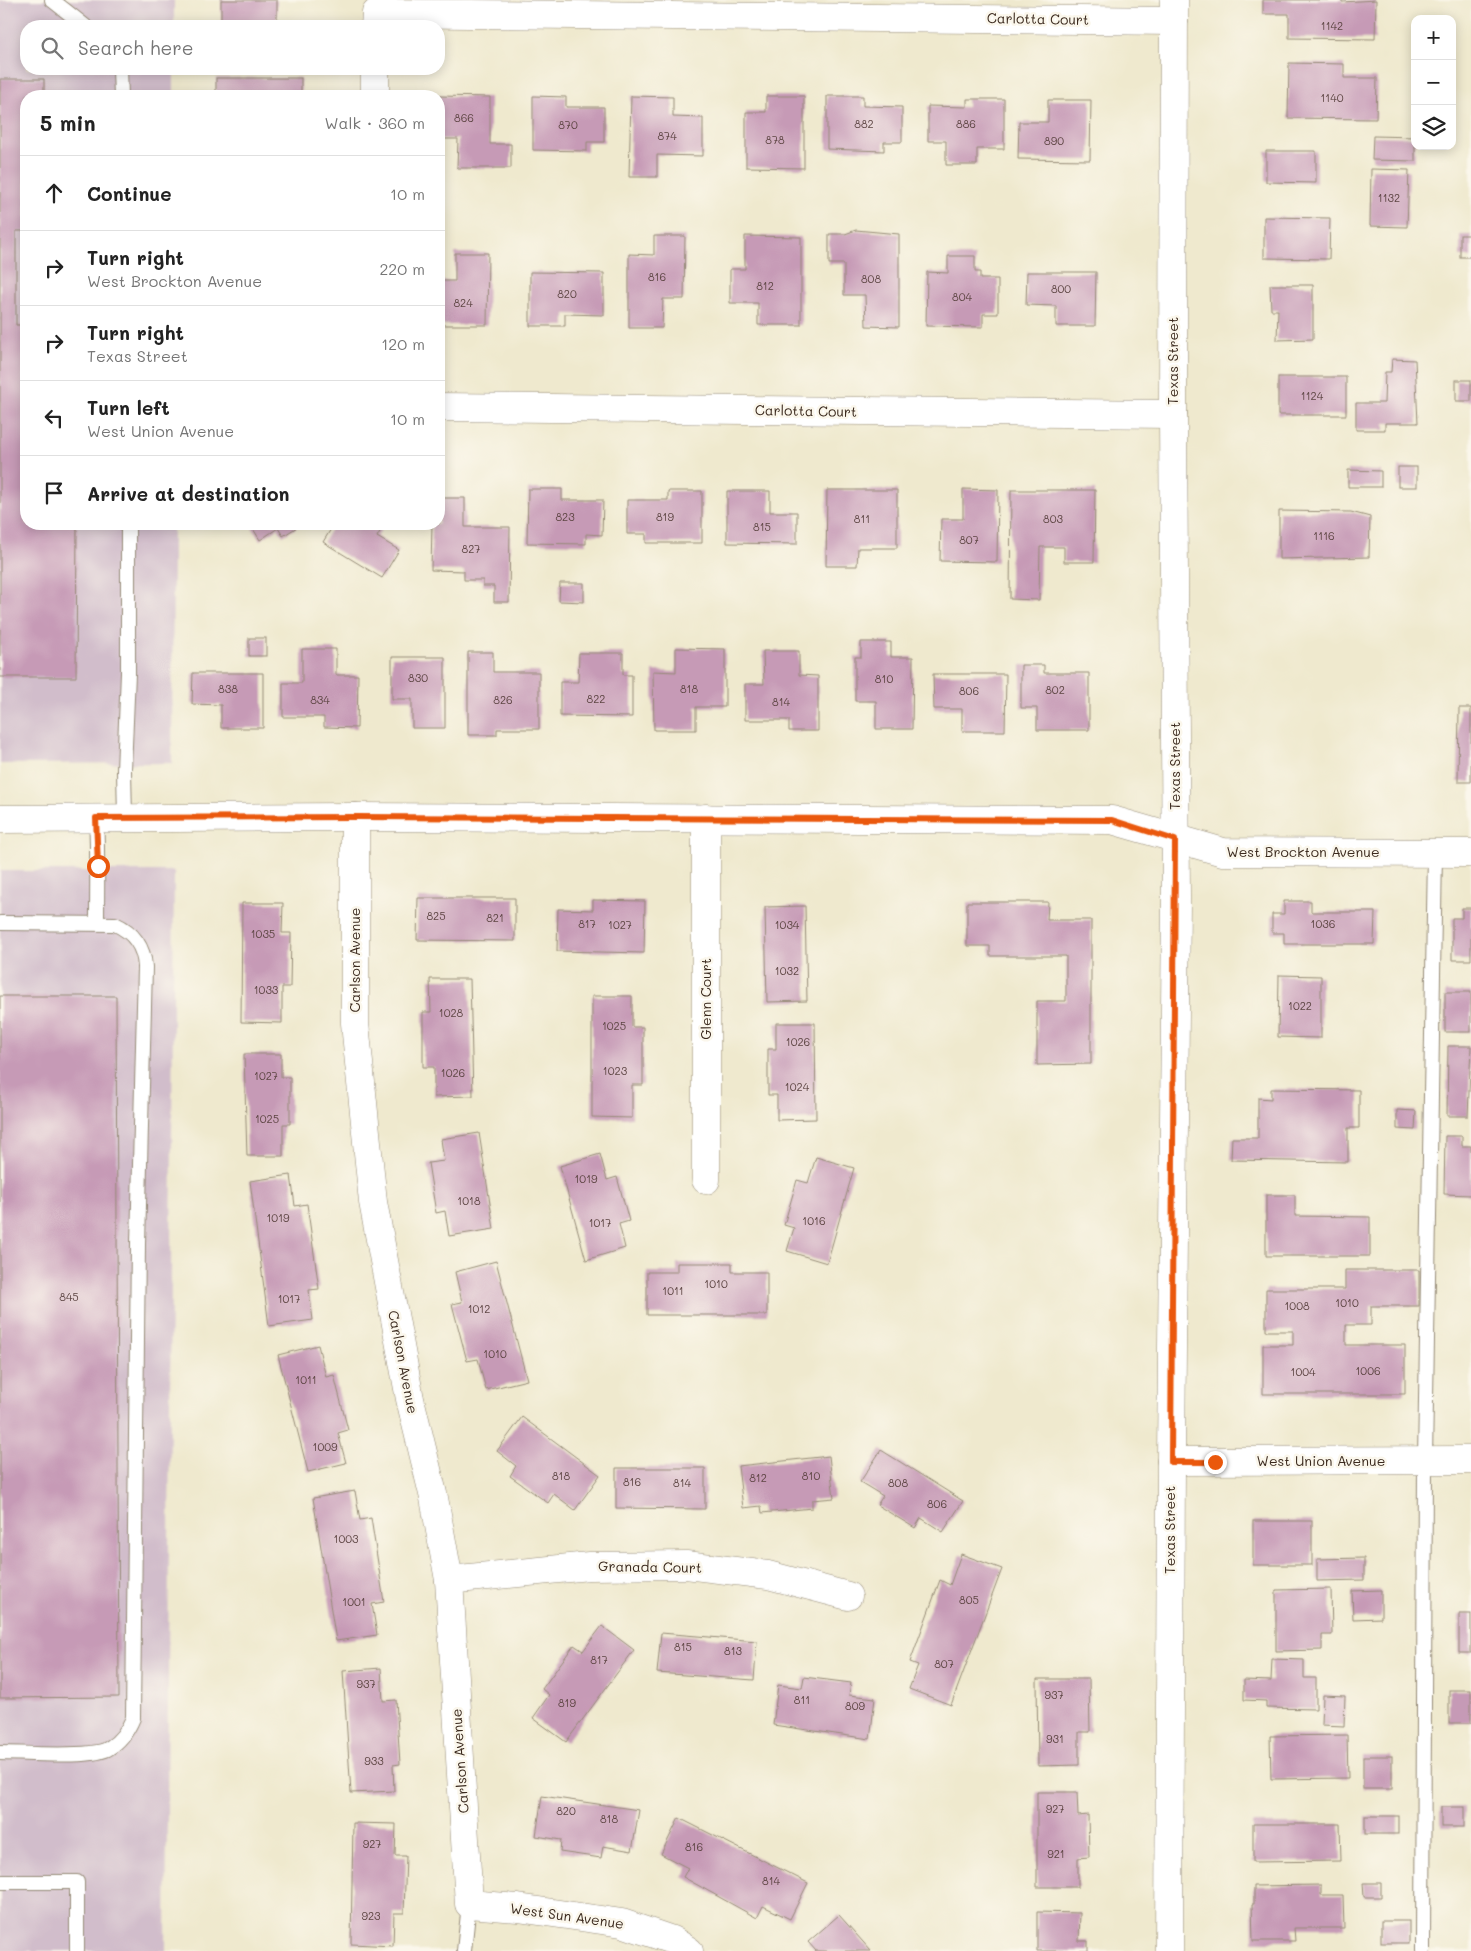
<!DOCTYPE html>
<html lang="en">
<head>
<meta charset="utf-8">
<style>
	body { margin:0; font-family:Mali,sans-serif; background:#f6f6f6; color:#222 }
	.controls { position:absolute; right:15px; top:15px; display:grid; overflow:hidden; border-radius:10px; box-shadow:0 2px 12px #0003 }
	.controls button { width:45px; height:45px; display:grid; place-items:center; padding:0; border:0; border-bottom:1px solid #e0e0e0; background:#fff; color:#222; font:25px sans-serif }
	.stop { position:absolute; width:15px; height:15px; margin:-11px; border:4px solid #ea580c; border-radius:50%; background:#fff }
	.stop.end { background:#ea580c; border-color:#fff; box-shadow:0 1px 5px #0008 }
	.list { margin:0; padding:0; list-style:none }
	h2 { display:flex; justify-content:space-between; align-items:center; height:65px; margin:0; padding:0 20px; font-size:21px }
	h2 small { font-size:16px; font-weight:400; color:#767676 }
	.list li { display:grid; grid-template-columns:32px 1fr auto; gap:15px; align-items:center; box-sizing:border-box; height:75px; padding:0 20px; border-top:1px solid #e0e0e0 }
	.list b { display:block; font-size:19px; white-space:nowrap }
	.list p { margin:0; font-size:16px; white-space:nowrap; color:#767676 }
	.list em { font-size:16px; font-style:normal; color:#767676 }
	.icon { flex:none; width:28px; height:28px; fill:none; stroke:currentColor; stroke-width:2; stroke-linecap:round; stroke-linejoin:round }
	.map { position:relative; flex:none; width:1471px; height:1951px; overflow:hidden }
	.search { position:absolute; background:#fff; box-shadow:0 2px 12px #0003; left:20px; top:20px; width:425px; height:55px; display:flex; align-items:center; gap:12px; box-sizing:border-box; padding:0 18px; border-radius:20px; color:#767676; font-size:19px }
	.panel { position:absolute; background:#fff; box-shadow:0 2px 12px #0003; left:20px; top:90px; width:425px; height:440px; border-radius:20px }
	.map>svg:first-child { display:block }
</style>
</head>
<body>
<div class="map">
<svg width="1471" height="1951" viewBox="0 0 1471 1951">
	<rect width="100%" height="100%" fill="#fbf7ec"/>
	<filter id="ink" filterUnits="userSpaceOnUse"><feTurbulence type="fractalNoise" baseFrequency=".02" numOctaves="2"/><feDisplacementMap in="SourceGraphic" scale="10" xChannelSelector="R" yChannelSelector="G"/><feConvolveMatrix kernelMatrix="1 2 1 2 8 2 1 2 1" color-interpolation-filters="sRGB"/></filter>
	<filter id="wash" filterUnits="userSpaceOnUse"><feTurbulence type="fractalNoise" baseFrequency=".0096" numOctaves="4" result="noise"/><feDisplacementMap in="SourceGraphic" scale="20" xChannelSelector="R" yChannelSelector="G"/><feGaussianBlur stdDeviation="1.12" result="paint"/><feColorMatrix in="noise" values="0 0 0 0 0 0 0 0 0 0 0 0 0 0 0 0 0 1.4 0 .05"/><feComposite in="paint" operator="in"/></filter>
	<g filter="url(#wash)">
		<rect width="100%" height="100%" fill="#efe9ce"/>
		<g fill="#d1bdcb">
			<polygon points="0,0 174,0 174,26 26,26 26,69 174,69 174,96 26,96 26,524 173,524 172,763 0,764"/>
			<polygon points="0,871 174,871 166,1951 0,1951"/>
		</g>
		<g id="blocks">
			<g fill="#c69ab6">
				<rect x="221" y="0" width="56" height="26"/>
				<polygon points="1263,0 1342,0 1342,2 1376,0 1375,39 1289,38 1289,14 1263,14"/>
				<polygon points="1289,63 1344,64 1344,78 1377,78 1376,119 1288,118"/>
				<rect x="216" y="78" width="85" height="18"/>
				<polygon points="0,79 44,79 44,96 26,96 26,231 16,231 16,325 26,325 26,524 77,524 76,677 0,677"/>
				<polygon points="439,96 490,97 490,144 511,144 511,168 457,168 458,139 439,139"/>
				<polygon points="533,96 566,97 566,107 604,107 604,142 587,142 587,151 533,150"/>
				<polygon points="631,96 673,97 673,117 703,118 703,156 657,155 657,177 629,177"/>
				<polygon points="766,96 804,96 804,168 746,167 746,112 766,112"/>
				<polygon points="827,96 863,96 863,106 902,107 902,142 884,142 884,151 827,149"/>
				<polygon points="967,99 1004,99 1004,149 977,149 977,165 946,165 946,141 928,141 928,106 967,107"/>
				<polygon points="1048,100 1091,100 1090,160 1018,159 1019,122 1048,122"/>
				<polygon points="1373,136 1415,137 1415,161 1372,160"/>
				<polygon points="1266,151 1316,151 1316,183 1266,182"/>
				<polygon points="1371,169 1409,170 1407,227 1370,226"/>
				<polygon points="1264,217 1330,218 1329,259 1264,258"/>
				<polygon points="856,230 899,234 899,327 866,326 865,295 844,295 844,264 829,264 829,234 845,234"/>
				<rect x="1460" y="235" width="11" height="22"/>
				<polygon points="654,236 685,236 684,299 663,299 662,328 629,328 629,254 654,255"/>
				<polygon points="745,236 801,237 801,325 758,325 758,303 730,303 730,269 745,269"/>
				<polygon points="455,253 488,253 487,325 439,325 439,281 455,281"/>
				<polygon points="948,256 975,256 975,272 980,272 980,279 998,279 998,314 983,314 983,327 926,326 927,272 948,273"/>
				<polygon points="530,272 604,273 604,315 565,314 565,326 530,326"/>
				<polygon points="1027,272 1096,272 1095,326 1056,326 1056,306 1026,305"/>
				<polygon points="1270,285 1313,285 1313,339 1277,340 1278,310 1271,310"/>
				<polygon points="1392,359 1415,360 1418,423 1385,423 1385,430 1356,430 1356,403 1384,403 1385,372 1391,372"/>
				<rect x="1278" y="377" width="68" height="38"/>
				<rect x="1456" y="380" width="15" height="21"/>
				<rect x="1398" y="467" width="19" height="20"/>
				<polygon points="1348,470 1381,471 1381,487 1348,487"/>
				<polygon points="528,489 562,489 562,500 603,500 602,535 586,534 586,544 527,543"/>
				<polygon points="963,489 998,490 997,562 940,561 941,519 963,519"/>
				<polygon points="827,490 897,490 897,548 858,548 857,566 826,566"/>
				<polygon points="1011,490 1095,490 1094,562 1064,562 1064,547 1040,547 1039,600 1010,599"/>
				<polygon points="668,491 702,491 702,543 646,543 646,534 627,534 627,500 668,500"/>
				<polygon points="727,491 770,491 770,512 797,512 797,544 727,543"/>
				<polygon points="439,498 465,498 465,527 510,527 509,602 494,602 494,586 483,586 483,580 464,580 464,571 431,570 432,524 439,524"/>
				<polygon points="1279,511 1351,512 1370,517 1369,557 1279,559"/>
				<polygon points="250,524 302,524 283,536 278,528 260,540"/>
				<polygon points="334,524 384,524 377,537 399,550 382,578 323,542"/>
				<polygon points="560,583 584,583 584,602 559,601"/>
				<rect x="249" y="638" width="17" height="18"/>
				<polygon points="861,642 891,642 891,657 913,657 912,729 876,729 876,701 855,701 855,657 861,657"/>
				<polygon points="676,648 725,649 725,707 696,707 696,730 654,730 653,671 676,672"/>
				<polygon points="302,649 336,649 336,675 358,675 357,728 324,727 324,717 283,717 283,683 302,683"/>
				<polygon points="763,651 799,651 799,675 818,676 818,731 789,731 789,720 745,720 745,684 764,684"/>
				<polygon points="468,652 493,652 493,672 539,672 539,729 497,729 497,735 468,735"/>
				<polygon points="579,653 623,653 623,675 632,675 632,717 560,716 560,682 578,682"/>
				<polygon points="392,657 445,657 445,728 412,728 412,699 392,699"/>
				<polygon points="1021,665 1044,665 1044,673 1089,673 1089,730 1037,730 1037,708 1021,708"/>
				<polygon points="193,673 263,673 263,728 221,728 221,705 192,704"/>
				<polygon points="933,674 1006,674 1005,731 962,731 962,709 934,709"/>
				<polygon points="1459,708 1471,708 1471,782 1458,782"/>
				<polygon points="418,898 515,898 515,941 417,940"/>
				<polygon points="593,900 645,901 644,953 557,951 558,909 593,910"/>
				<polygon points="1284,901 1311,901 1311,912 1375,912 1374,944 1284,944 1284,933 1272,933 1272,914 1284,914"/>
				<polygon points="967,902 1048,902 1047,920 1091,920 1091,1064 1037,1065 1037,1001 1066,1001 1066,956 990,956 990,946 967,946"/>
				<polygon points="242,903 283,903 282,933 291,933 290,987 282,987 282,1023 241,1022"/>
				<polygon points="805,906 807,1001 767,1002 765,907"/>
				<polygon points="1462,908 1471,908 1471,960 1452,960 1452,918 1462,918"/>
				<polygon points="1279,975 1321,976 1321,1038 1278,1037"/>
				<polygon points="430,979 470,979 473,1096 434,1097 434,1067 423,1067 423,1012 431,1012"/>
				<rect x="1445" y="992" width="26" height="40"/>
				<polygon points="0,996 116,996 119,1697 0,1698"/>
				<polygon points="592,996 632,996 632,1027 643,1027 643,1085 632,1085 632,1118 592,1117"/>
				<polygon points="776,1023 815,1023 816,1119 777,1120 777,1095 768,1095 768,1049 776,1049"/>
				<polygon points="1448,1046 1471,1046 1468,1116 1447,1116"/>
				<polygon points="244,1054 281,1054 281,1077 290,1077 290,1124 283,1124 283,1156 247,1156"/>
				<polygon points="1271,1089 1359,1090 1359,1128 1348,1128 1348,1162 1231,1160 1232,1138 1258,1138 1258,1098 1271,1099"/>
				<polygon points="1397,1110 1416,1111 1415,1130 1397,1129"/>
				<polygon points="479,1133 494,1229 449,1236 445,1211 436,1213 428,1163 444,1161 441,1139"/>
				<polygon points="1445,1136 1462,1136 1462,1146 1471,1146 1471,1195 1444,1194"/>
				<polygon points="600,1154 607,1180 617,1177 629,1221 619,1224 625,1248 586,1260 560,1166"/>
				<polygon points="816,1157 854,1168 827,1263 787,1251 794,1228 784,1225 797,1180 808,1183"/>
				<polygon points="291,1175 295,1206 307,1204 319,1289 309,1290 313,1320 269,1326 250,1181"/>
				<polygon points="1266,1195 1295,1195 1295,1216 1370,1217 1370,1256 1266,1256"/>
				<polygon points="496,1261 527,1380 486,1390 478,1359 467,1361 452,1304 462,1302 455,1272"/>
				<polygon points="677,1263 732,1263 732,1272 767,1272 767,1315 647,1315 647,1272 677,1272"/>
				<polygon points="1345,1270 1419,1270 1419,1306 1371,1306 1371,1325 1346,1325 1346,1345 1405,1345 1405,1394 1263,1394 1263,1345 1293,1345 1293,1331 1266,1331 1266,1289 1345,1289"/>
				<polygon points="318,1345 326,1377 334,1375 348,1430 338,1433 346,1463 308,1472 278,1355"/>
				<polygon points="522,1417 600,1475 575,1510 554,1494 548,1503 510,1476 516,1466 497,1451"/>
				<polygon points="881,1450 963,1501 943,1532 921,1518 915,1528 877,1505 883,1496 860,1482"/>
				<polygon points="829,1456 834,1498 812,1500 812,1508 762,1513 761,1506 743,1508 738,1466"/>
				<polygon points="616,1468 705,1468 705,1509 616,1508"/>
				<polygon points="355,1491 360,1520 371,1518 384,1602 372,1604 377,1635 336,1641 313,1498"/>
				<rect x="1253" y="1521" width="59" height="44"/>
				<polygon points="961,1554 1002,1569 951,1705 909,1689 918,1665 910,1662 940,1580 950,1585"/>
				<polygon points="1364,1558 1364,1580 1317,1581 1317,1559"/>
				<polygon points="1331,1589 1332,1635 1322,1635 1322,1650 1276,1651 1276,1590"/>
				<polygon points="1381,1590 1381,1618 1353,1619 1352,1591"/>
				<rect x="1459" y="1614" width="12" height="39"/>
				<polygon points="602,1626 634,1650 566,1742 533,1718 549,1695 542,1689 574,1645 583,1651"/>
				<polygon points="661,1633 757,1641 754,1680 657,1673"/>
				<polygon points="1272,1659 1304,1660 1304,1678 1316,1678 1316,1709 1266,1708 1266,1701 1244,1700 1244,1680 1271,1681"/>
				<polygon points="381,1668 383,1701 396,1700 400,1764 393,1765 394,1791 351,1793 343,1671"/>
				<polygon points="804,1677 851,1683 849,1695 875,1698 870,1739 773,1725 778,1685 802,1688"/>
				<polygon points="1037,1679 1089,1679 1090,1732 1079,1732 1079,1765 1038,1766"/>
				<rect x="1449" y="1690" width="22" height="33"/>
				<polygon points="1323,1695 1345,1696 1344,1726 1322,1725"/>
				<polygon points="1347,1735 1348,1778 1271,1779 1270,1736"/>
				<rect x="1363" y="1756" width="29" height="33"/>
				<polygon points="1037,1792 1077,1792 1078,1816 1088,1815 1089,1857 1078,1858 1078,1887 1037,1887"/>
				<polygon points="542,1796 639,1810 632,1851 603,1846 601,1858 560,1852 561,1840 536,1836"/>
				<rect x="1441" y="1807" width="23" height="20"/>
				<rect x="1365" y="1816" width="33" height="18"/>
				<polygon points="679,1818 808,1883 790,1919 763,1906 757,1918 683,1877 688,1868 661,1854"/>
				<polygon points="353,1823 396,1824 395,1856 406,1856 404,1913 394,1913 393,1946 351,1944"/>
				<polygon points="1253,1824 1340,1824 1341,1861 1253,1862"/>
				<polygon points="1363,1883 1381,1883 1381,1897 1364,1897"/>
				<polygon points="1321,1885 1321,1895 1343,1895 1344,1928 1294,1928 1295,1941 1253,1941 1252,1904 1254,1904 1254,1886"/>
				<polygon points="1037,1912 1080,1913 1079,1941 1088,1941 1088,1951 1037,1951"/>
				<polygon points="839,1915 871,1951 816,1951 808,1942"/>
				<rect x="1381" y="1921" width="28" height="22"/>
			</g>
		</g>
	</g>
	<g filter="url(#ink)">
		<use href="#blocks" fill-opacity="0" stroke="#958a76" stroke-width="1"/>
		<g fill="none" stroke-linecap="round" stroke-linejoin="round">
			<g stroke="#958a76" stroke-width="16">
				<g id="service">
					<polyline points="52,0 85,26"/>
					<polyline points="120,69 121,96"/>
					<path d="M96,818C98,853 97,888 97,923"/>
					<polyline points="125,818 124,770 128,673 128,524"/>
					<path d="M0,923L115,924C133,932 144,947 145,967L138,1244L133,1718C128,1730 121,1741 109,1748C94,1759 22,1753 0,1753"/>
					<polyline points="0,1882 77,1882 77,1951"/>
					<polyline points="464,1951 469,1904"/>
					<polyline points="1423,1951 1425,1460 1435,853"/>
				</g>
			</g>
			<g stroke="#958a76" stroke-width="29">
				<g id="minor">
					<polyline points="375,26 376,13 1174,21"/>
					<polyline points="375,96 375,69"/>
					<polyline points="439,407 1173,414"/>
					<polyline points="355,817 355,1023 373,1202 410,1399 434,1498 449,1580 469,1904 518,1908 622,1923 672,1940 689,1951"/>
					<polyline points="706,818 706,1180"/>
					<polyline points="0,819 355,817 1112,820 1223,852 1471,853"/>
					<polyline points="1171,1461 1471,1460"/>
					<polyline points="449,1580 589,1566 686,1565 768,1575 848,1596"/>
				</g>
			</g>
			<g stroke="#958a76" stroke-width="29">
				<polyline id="tertiary" points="1169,1951 1171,1461 1176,898 1173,414 1174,0"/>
			</g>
			<use href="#service" stroke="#fff" stroke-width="14"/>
			<use href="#minor" stroke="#fff" stroke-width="28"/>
			<use href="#tertiary" stroke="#fff" stroke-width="28"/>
		</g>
	</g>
	<g fill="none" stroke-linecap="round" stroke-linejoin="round" filter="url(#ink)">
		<polyline stroke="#ea580c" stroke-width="6" points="98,866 96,818 355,817 1112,820 1175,840 1171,1462 1215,1462"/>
	</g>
	<g text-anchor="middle" stroke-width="5" stroke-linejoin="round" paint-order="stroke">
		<g font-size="11" fill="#5e4644">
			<text x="1332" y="30">1142</text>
			<text x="1332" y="102">1140</text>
			<text x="464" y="122">866</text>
			<text x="864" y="128">882</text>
			<text x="966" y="128">886</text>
			<text x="568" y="129">870</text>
			<text x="667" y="140">874</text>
			<text x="775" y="144">878</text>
			<text x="1054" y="145">890</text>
			<text x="1389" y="202">1132</text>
			<text x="657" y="281">816</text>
			<text x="871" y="283">808</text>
			<text x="765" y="290">812</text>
			<text x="1061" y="293">800</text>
			<text x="567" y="298">820</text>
			<text x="962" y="301">804</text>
			<text x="463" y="307">824</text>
			<text x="1312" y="400">1124</text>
			<text x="565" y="521">823</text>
			<text x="665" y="521">819</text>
			<text x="862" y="523">811</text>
			<text x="1053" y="523">803</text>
			<text x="762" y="531">815</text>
			<text x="1324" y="540">1116</text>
			<text x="969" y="544">807</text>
			<text x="471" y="553">827</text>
			<text x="418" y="682">830</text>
			<text x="884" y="683">810</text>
			<text x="228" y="693">838</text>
			<text x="689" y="693">818</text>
			<text x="1055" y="694">802</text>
			<text x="969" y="695">806</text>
			<text x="596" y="703">822</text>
			<text x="320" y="704">834</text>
			<text x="503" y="704">826</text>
			<text x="781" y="706">814</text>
			<text x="436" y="920">825</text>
			<text x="495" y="922">821</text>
			<text x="587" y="928">817</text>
			<text x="1323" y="928">1036</text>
			<text x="620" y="929">1027</text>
			<text x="787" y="929">1034</text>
			<text x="263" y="938">1035</text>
			<text x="787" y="975">1032</text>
			<text x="266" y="994">1033</text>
			<text x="1300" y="1010">1022</text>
			<text x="451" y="1017">1028</text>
			<text x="614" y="1030">1025</text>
			<text x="798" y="1046">1026</text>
			<text x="615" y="1075">1023</text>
			<text x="453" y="1077">1026</text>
			<text x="266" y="1080">1027</text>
			<text x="797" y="1091">1024</text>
			<text x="267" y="1123">1025</text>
			<text x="586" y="1183">1019</text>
			<text x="469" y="1205">1018</text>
			<text x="278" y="1222">1019</text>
			<text x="814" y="1225">1016</text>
			<text x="600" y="1227">1017</text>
			<text x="716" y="1288">1010</text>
			<text x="673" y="1295">1011</text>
			<text x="69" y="1301">845</text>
			<text x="289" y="1303">1017</text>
			<text x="1347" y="1307">1010</text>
			<text x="1297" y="1310">1008</text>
			<text x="479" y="1313">1012</text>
			<text x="495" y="1358">1010</text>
			<text x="1368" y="1375">1006</text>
			<text x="1303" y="1376">1004</text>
			<text x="306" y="1384">1011</text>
			<text x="325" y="1451">1009</text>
			<text x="561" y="1480">818</text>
			<text x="811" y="1480">810</text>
			<text x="758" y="1482">812</text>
			<text x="632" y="1486">816</text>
			<text x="682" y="1487">814</text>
			<text x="898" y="1487">808</text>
			<text x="937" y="1508">806</text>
			<text x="346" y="1543">1003</text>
			<text x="969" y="1604">805</text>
			<text x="354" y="1606">1001</text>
			<text x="683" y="1651">815</text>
			<text x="733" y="1655">813</text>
			<text x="599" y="1664">817</text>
			<text x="944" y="1668">807</text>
			<text x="366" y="1688">937</text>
			<text x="1054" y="1699">937</text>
			<text x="802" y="1704">811</text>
			<text x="567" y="1707">819</text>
			<text x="855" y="1710">809</text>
			<text x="1055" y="1743">931</text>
			<text x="374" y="1765">933</text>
			<text x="1055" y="1813">927</text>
			<text x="566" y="1815">820</text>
			<text x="609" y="1823">818</text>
			<text x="372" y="1848">927</text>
			<text x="694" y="1851">816</text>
			<text x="1056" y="1858">921</text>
			<text x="771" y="1885">814</text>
			<text x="371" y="1920">923</text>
		</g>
		<g font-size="14" fill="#3b2a1e" stroke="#fbf7ec">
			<text transform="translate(1038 19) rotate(1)" y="5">Carlotta Court</text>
			<text transform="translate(1173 361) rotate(-90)" y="5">Texas Street</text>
			<text transform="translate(806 411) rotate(1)" y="5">Carlotta Court</text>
			<text transform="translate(1175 766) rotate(-90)" y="5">Texas Street</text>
			<text x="1303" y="857">West Brockton Avenue</text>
			<text transform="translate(355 960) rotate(-90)" y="5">Carlson Avenue</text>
			<text transform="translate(706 999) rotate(-90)" y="5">Glenn Court</text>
			<text transform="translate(403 1362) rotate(79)" y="5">Carlson Avenue</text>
			<text x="1321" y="1466">West Union Avenue</text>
			<text transform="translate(1170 1530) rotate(-90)" y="5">Texas Street</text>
			<text transform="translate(650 1567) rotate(1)" y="5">Granada Court</text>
			<text transform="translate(460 1761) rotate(-94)" y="5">Carlson Avenue</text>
			<text transform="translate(567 1916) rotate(8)" y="5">West Sun Avenue</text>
		</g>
	</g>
</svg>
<div class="controls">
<button>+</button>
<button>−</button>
<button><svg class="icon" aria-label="layers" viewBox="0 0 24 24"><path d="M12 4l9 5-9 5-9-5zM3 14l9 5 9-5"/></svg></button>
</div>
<div class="stop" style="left:98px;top:866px"></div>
<div class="stop end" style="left:1215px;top:1462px"></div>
<div class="search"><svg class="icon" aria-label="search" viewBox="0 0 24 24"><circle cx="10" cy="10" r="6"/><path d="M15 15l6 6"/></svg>Search here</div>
<section class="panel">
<h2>5 min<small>Walk · 360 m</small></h2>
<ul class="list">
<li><svg class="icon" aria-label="ahead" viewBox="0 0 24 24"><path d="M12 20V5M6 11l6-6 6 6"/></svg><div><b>Continue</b></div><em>10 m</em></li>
<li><svg class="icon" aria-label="right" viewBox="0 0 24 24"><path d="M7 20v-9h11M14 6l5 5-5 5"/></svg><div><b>Turn right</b><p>West Brockton Avenue</p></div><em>220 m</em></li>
<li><svg class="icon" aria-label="right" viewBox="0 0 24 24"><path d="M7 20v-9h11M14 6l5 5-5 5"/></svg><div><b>Turn right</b><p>Texas Street</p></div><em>120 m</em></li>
<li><svg class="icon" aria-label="left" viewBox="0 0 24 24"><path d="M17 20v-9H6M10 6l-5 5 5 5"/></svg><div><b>Turn left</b><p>West Union Avenue</p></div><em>10 m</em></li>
<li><svg class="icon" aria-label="arrive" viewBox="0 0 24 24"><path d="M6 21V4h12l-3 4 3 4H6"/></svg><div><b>Arrive at destination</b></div></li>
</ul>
</section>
</div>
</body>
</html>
